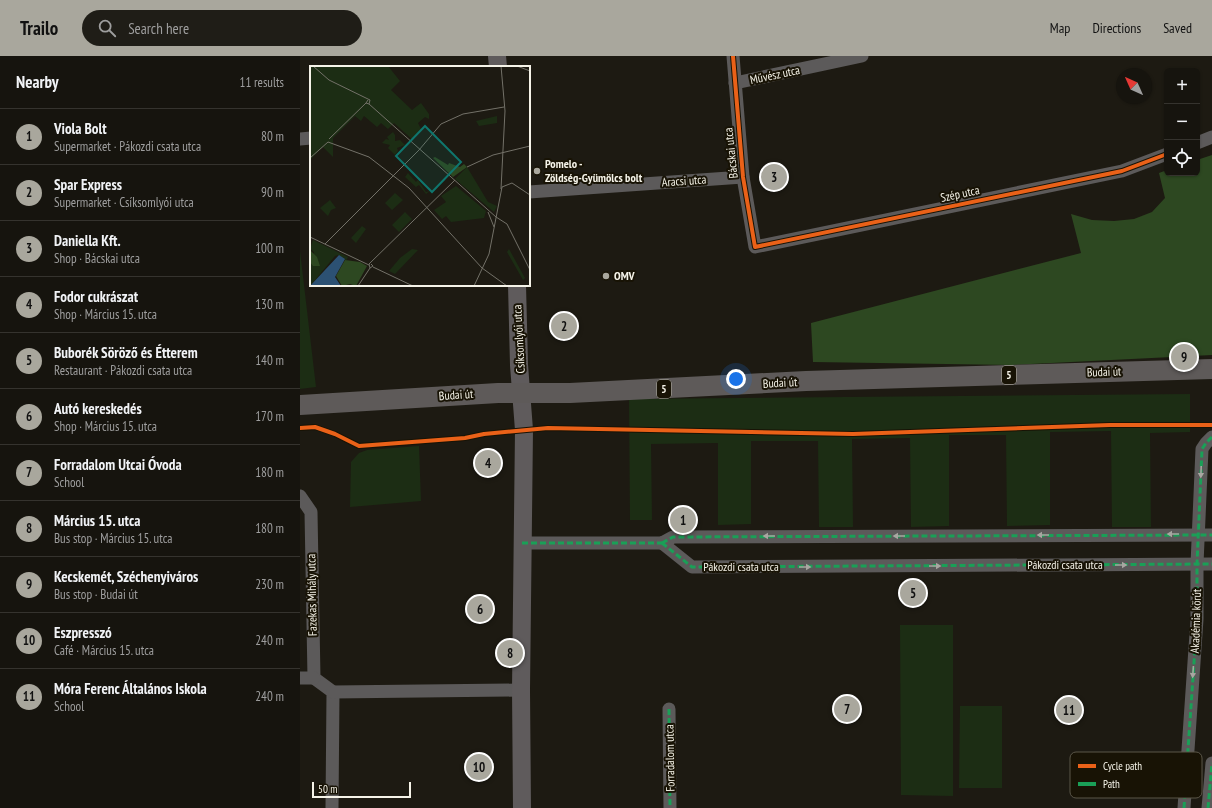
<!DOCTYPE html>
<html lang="en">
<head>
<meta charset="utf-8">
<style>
	body { margin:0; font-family:"PT Sans Narrow",sans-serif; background:#1f1d17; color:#f1f3f6 }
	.controls { position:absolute; right:12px; top:12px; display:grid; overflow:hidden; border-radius:6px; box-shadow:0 1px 3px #0004 }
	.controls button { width:36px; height:36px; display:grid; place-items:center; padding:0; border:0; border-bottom:1px solid #35332e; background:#16140e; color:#f1f3f6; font:20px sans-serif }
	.compass { position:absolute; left:816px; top:12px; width:36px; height:36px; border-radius:50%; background:#16140e; box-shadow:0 1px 3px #0004; rotate:315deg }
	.scale { position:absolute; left:12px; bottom:10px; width:99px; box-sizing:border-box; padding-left:4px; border:2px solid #f5f3e8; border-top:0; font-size:11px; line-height:14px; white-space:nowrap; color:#f5f3e8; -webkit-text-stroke:3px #181305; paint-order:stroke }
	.you { position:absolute; left:436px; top:323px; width:14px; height:14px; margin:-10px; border:3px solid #fff; border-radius:50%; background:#1a73e8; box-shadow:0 0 0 6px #1a73e833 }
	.badge { display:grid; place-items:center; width:26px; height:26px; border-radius:50%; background:#a9a79d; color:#111; font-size:13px; font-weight:700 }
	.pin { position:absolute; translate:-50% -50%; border:2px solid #fff; box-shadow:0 1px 4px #0006 }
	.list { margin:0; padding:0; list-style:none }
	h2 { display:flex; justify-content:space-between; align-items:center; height:52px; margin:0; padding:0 16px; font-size:17px }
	h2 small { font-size:13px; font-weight:400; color:#9e9e9e }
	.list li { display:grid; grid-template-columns:26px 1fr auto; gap:12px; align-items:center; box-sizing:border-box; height:56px; padding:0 16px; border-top:1px solid #35332e }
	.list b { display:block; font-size:15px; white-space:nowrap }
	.list p { margin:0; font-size:13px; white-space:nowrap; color:#9e9e9e }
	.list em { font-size:13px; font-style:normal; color:#9e9e9e }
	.icon { flex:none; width:22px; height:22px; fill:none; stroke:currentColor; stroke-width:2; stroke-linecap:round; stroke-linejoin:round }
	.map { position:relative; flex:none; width:912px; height:752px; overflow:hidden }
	header { display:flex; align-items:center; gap:24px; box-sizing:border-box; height:56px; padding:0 20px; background:#a9a79d; color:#111 }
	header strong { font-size:19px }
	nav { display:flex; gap:22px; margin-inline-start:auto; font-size:14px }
	.search { width:280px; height:36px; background:#1f1d17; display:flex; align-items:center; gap:10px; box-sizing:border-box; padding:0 14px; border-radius:22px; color:#9e9e9e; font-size:15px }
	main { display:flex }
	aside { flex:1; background:#16140e }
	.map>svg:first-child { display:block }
</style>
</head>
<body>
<header>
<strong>Trailo</strong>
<div class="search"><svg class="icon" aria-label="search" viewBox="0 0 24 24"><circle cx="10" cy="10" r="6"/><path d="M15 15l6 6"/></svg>Search here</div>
<nav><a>Map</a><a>Directions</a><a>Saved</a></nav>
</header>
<main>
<aside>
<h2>Nearby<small>11 results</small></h2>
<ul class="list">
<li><span class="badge">1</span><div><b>Viola Bolt</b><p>Supermarket · Pákozdi csata utca</p></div><em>80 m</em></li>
<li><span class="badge">2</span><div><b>Spar Express</b><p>Supermarket · Csíksomlyói utca</p></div><em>90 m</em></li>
<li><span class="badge">3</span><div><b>Daniella Kft.</b><p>Shop · Bácskai utca</p></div><em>100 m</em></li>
<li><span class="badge">4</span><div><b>Fodor cukrászat</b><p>Shop · Március 15. utca</p></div><em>130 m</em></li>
<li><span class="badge">5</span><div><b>Buborék Söröző és Étterem</b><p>Restaurant · Pákozdi csata utca</p></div><em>140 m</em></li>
<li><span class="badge">6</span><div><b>Autó kereskedés</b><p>Shop · Március 15. utca</p></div><em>170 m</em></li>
<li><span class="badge">7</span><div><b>Forradalom Utcai Óvoda</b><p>School</p></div><em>180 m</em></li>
<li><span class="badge">8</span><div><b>Március 15. utca</b><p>Bus stop · Március 15. utca</p></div><em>180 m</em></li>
<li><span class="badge">9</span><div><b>Kecskemét, Széchenyiváros</b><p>Bus stop · Budai út</p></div><em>230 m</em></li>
<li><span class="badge">10</span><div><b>Eszpresszó</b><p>Café · Március 15. utca</p></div><em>240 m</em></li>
<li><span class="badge">11</span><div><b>Móra Ferenc Általános Iskola</b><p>School</p></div><em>240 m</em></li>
</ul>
</aside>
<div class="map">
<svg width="912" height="752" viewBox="0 0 912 752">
	<rect width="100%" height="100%" fill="#1d1a12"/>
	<g fill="#1c2d14">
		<polygon points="0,195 16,331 0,333"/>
		<polygon points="890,338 890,376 850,377 851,471 812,471 811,375 750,376 750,469 707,470 706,379 649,379 649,470 611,471 610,382 552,383 553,471 519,471 518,385 451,385 451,468 418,469 418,387 351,388 352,464 330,464 329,343"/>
		<polygon points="119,390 121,445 50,451 51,406 59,397 67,394"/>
		<polygon points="600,569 653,569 653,740 601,739"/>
		<polygon points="660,650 702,650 702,732 659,732"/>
	</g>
	<polygon fill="#2d4821" points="912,99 912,299 712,309 513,306 511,267 781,197 771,158 792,164 814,165 834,163 852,156 865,142 859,117 867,114 867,117 897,117 897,104"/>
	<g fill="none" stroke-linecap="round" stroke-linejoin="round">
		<g stroke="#5c5a5a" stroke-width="13">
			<polyline points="433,0 443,121 455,191 822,115 867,98"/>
			<polyline points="435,27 562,0"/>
			<polyline points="0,83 11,82"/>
			<polyline points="897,87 912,81"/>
			<polyline points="229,136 443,121"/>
			<polyline points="0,440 11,456 14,622 33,636 32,752"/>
			<polyline points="222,487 362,487"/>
			<polyline points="362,487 392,511 912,508"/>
			<polyline points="362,487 373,481 912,479"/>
			<polyline points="0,622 14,622"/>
			<polyline points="33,636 221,634"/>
			<polyline points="369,653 370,752"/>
			<polyline points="884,752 897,563 897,508 902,393 906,387 912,381"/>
			<polyline points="908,752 912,707"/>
		</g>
		<g stroke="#5f5b5c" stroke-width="18">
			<polyline points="197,0 198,11"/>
			<polyline points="217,229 219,309 224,374 221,634 222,752"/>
		</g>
		<polyline stroke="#5e5a59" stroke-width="20" points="0,349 198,337 270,337 506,325 912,313"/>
		<g stroke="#1a9f57" stroke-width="3" stroke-dasharray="6 3" stroke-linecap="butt">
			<polyline points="222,487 362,487"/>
			<polyline points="362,487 392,511 912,508"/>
			<polyline points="362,487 373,481 912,479"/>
			<polyline points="369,653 370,752"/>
			<polyline points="884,752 897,563 897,508 902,393 906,387 912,381"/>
			<polyline points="908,752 912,707"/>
		</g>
		<g stroke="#181305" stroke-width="6">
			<g id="cycleway">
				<polyline points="433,0 443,121 455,191 822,115 867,98"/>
				<polyline points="0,372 15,371 35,378 59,390 165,382 184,378 248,372 553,378 810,369 912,369"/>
			</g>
		</g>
		<use href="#cycleway" stroke="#ea6118" stroke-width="4"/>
	</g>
	<defs><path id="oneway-solid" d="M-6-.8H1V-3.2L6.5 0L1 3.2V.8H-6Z"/></defs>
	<g fill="#a8a6a1">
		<use href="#oneway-solid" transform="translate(901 416) rotate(92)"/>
		<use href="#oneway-solid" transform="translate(873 478) rotate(180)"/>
		<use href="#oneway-solid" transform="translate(743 479) rotate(180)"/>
		<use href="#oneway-solid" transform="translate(469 480) rotate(180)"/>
		<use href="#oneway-solid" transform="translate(599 480) rotate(180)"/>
		<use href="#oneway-solid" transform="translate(821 509)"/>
		<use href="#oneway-solid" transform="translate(635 510)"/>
		<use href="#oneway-solid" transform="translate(505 511)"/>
		<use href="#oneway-solid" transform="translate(893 616) rotate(94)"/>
	</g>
	<g fill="#a9a79d" stroke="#181305" stroke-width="1.5">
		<circle cx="237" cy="115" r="4"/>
		<circle cx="306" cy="220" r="4"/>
	</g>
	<g text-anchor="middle" stroke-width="4" stroke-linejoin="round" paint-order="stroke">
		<g fill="#181305" stroke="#b3b0a4" stroke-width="1">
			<rect x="702" y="310" width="14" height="18" rx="3"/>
			<rect x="357" y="324" width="14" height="18" rx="3"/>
		</g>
		<g font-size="11" font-weight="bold" fill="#f5f3e8">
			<text x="709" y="323">5</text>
			<text x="364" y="337">5</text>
		</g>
		<g font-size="12" fill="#f5f3e8" stroke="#181305">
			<text transform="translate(475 19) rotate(-12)" y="4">Művész utca</text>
			<text transform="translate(431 97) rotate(-96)" y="4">Bácskai utca</text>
			<text transform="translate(384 125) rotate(-4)" y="4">Aracsi utca</text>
			<text transform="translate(660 138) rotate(-12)" y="4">Szép utca</text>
			<text transform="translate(219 283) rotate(-93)" y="4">Csíksomlyói utca</text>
			<text transform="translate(804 316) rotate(-2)" y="4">Budai út</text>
			<text transform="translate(480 327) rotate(-3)" y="4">Budai út</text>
			<text transform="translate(156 339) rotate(-4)" y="4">Budai út</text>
			<text x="765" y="513">Pákozdi csata utca</text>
			<text x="441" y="515">Pákozdi csata utca</text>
			<text transform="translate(12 539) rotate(-91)" y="4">Fazekas Mihály utca</text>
			<text transform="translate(896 565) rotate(-88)" y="4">Akadémia körút</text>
			<text transform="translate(370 702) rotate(-91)" y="4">Forradalom utca</text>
		</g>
		<g font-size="12" font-weight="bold" fill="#f5f3e8" stroke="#181305" text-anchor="start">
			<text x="245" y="112">Pomelo -<tspan x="245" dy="14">Zöldség-Gyümölcs bolt</tspan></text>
			<text x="314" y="224">OMV</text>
		</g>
	</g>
	<g transform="translate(10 10)">
		<rect width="220" height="220" fill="#1d1a12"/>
		<path d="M0,0H78L90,15L81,24L102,44L111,37L119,48V53L115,51L108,57L111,63L103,74L84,57L78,63L71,57L67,61L54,50L51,55L45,50L23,72V91L13,81L0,94ZM187,50V57L169,60L166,55ZM83,66L85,69V75L90,74L95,79L87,82L88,85L85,89L78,82L80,79L72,77L76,73L79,74L77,71ZM157,101L178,136L187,140L184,146L145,113ZM98,107L106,116L108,114L116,126L120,125L116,128L109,119L106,121L95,111ZM146,120L176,145L174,152L141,156L136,150L132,153L124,144L136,136L131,130ZM85,127L93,134L82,144L75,137ZM20,134L26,142L21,144L18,150L10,142ZM95,146L102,153L89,166L82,159ZM52,160L56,163L46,177L41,172ZM3,174L38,191L36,195L29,189L25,190L1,219L0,196L2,197L4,186L0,183ZM102,183L108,184L85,208L79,205L90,192ZM199,183L215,212L213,214L197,186Z" fill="#1c2d14"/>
		<path d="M125,91L138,99L139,97L150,101L154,98L157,101L143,111L123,92ZM0,184L7,191L10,200H3L0,196ZM35,194L50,196L57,200L46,220L40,218L32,220L26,210Z" fill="#2d4821"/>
		<path d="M29,189L35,193L25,211L31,220H0Z" fill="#2c5173"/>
		<path fill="none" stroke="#737168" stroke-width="1" d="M3,0L19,14L60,34L59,38L56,37L58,34M207,0L220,5M59,38L186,151M19,73L56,37M18,76L59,91L99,122L172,202L197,220M0,92L18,76M157,101L183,89L220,80M191,123L195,45L191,0M178,146L184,161M186,151L197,158L220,204M0,171L59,199M15,178L109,84L131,58L153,48L194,41M61,198L63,200L60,202L59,198L145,114M63,201L103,220M48,220L60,202M164,220L179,188L192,121L202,117L220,129"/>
		<path fill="#0f766e" fill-opacity="0.15" stroke="#0f766e" stroke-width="2" d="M115,60L151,96L122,126L86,90Z"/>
		<rect width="220" height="220" fill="none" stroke="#f5f3e8" stroke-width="2"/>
	</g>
	<rect x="770" y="696" width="132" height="46" rx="6" fill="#181305" stroke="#5a5649" stroke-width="1"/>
	<rect x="778" y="708" width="18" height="4" fill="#ea6118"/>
	<rect x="778" y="726" width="18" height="4" fill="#1a9f57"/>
	<g font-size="11" fill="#f5f3e8">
		<text x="803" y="714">Cycle path</text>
		<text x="803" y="732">Path</text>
	</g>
</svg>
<div class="controls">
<button>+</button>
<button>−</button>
<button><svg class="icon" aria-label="locate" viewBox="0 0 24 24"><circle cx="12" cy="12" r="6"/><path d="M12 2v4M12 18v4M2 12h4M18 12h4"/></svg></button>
</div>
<svg class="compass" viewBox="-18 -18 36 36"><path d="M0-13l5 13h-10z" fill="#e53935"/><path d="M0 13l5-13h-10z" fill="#9e9e9e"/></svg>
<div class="scale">50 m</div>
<div class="you"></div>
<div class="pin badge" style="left:383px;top:464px">1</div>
<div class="pin badge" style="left:264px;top:270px">2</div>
<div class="pin badge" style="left:474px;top:121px">3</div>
<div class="pin badge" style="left:188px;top:407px">4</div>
<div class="pin badge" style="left:613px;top:537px">5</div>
<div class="pin badge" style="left:180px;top:553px">6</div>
<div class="pin badge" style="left:547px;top:653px">7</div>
<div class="pin badge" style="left:210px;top:597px">8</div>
<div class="pin badge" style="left:884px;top:301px">9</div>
<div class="pin badge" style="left:179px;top:711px">10</div>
<div class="pin badge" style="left:769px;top:654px">11</div>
</div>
</main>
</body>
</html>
